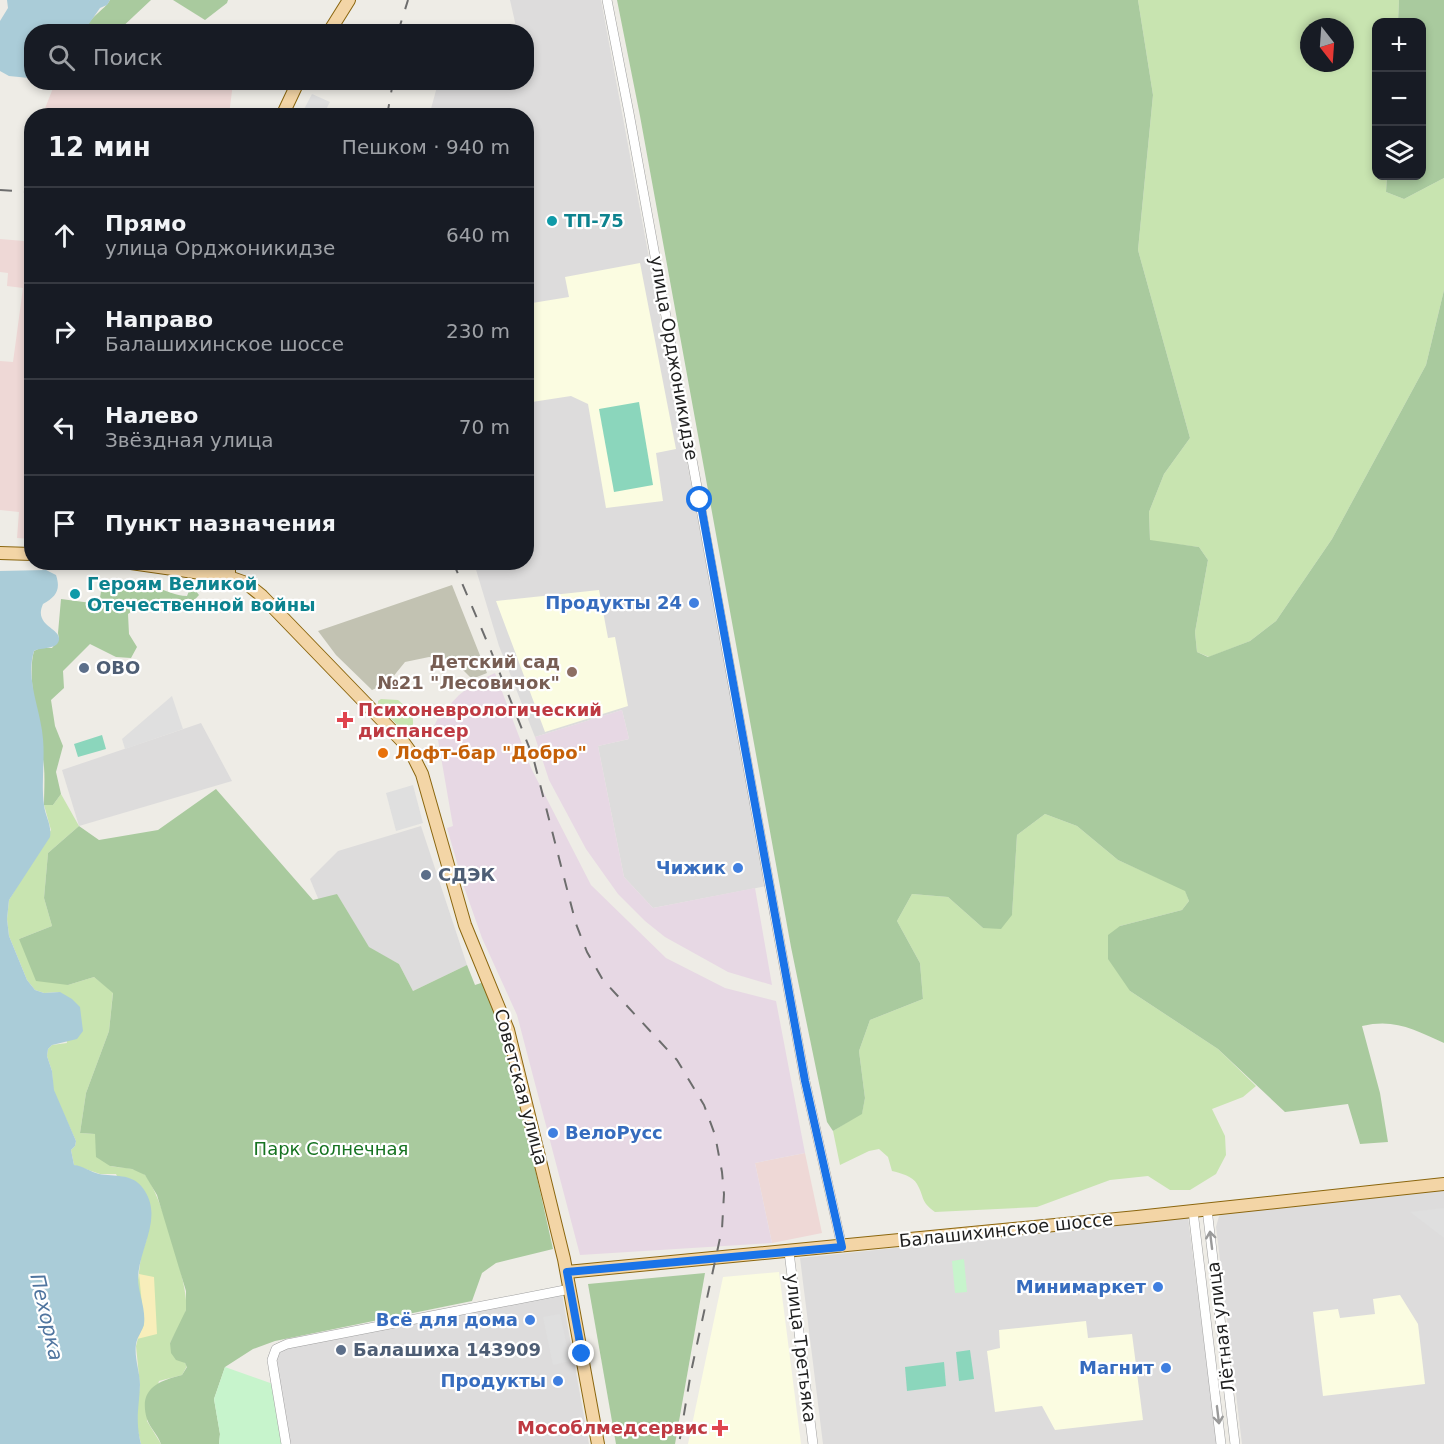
<!DOCTYPE html>
<html lang="ru">
<head>
<meta charset="utf-8">
<style>
	body { margin:0; font-family:"DejaVu Sans",sans-serif; background:#242831; color:#f1f3f6 }
	.controls { position:absolute; right:18px; top:18px; display:grid; overflow:hidden; border-radius:12px; box-shadow:0 3px 9px #0003 }
	.controls button { width:54px; height:54px; display:grid; place-items:center; padding:0; border:0; border-bottom:2px solid #363941; background:#171b24; color:#f1f3f6; font:30px sans-serif }
	.compass { position:absolute; left:1300px; top:18px; width:54px; height:54px; border-radius:50%; background:#171b24; box-shadow:0 3px 9px #0003; rotate:163deg }
	.stop { position:absolute; width:18px; height:18px; margin:-14px; border:4px solid #1a73e8; border-radius:50%; background:#fff }
	.stop.end { background:#1a73e8; border-color:#fff; box-shadow:0 2px 6px #0008 }
	.list { margin:0; padding:0; list-style:none }
	h2 { display:flex; justify-content:space-between; align-items:center; height:78px; margin:0; padding:0 24px; font-size:26px }
	h2 small { font-size:20px; font-weight:400; color:#9ea1a6 }
	.list li { display:grid; grid-template-columns:39px 1fr auto; gap:18px; align-items:center; box-sizing:border-box; height:96px; padding:0 24px; border-top:2px solid #363941 }
	.list b { display:block; font-size:22px; white-space:nowrap }
	.list p { margin:0; font-size:20px; white-space:nowrap; color:#9ea1a6 }
	.list em { font-size:20px; font-style:normal; color:#9ea1a6 }
	.icon { flex:none; width:33px; height:33px; fill:none; stroke:currentColor; stroke-width:2; stroke-linecap:round; stroke-linejoin:round }
	.map { position:relative; flex:none; width:1444px; height:1444px; overflow:hidden }
	.search { position:absolute; background:#171b24; box-shadow:0 3px 9px #0003; left:24px; top:24px; width:510px; height:66px; display:flex; align-items:center; gap:15px; box-sizing:border-box; padding:0 21px; border-radius:24px; color:#9ea1a6; font-size:22px }
	.panel { position:absolute; background:#171b24; box-shadow:0 3px 9px #0003; left:24px; top:108px; width:510px; height:462px; border-radius:24px }
	.map>svg:first-child { display:block }
</style>
</head>
<body>
<div class="map">
<svg width="1444" height="1444" viewBox="0 0 1444 1444">
	<rect width="100%" height="100%" fill="#eeece6"/>
	<g fill="#dddcdc">
		<polygon points="510,0 601,0 766,886 653,908 624,877 598,746 629,739 622,710 535,737 499,646 474,563 526,562 526,116 429,116 438,83 526,82 526,32 517,31"/>
		<polygon points="201,723 232,781 79,826 62,770"/>
		<polygon points="421,826 467,965 413,991 399,964 369,948 337,894 320,903 310,879 338,851"/>
		<polygon points="1444,1188 1444,1444 1242,1444 1216,1227 1219,1216 1222,1214"/>
		<polygon points="1188,1217 1217,1444 823,1444 800,1258"/>
		<polygon points="562,1294 589,1444 289,1444 276,1357 278,1351 288,1346"/>
	</g>
	<g fill="#eed8d6">
		<polygon points="55,83 213,82 233,83 229,115 42,116"/>
		<polygon points="26,207 32,207 31,539 17,538 19,512 0,510 0,361 13,362 23,288 7,286 8,273 0,272 0,239 24,241"/>
		<polygon points="805,1153 822,1233 772,1243 755,1163"/>
	</g>
	<g fill="#e7d8e4">
		<polygon points="495,673 531,768 591,885 666,958 725,988 776,1001 805,1153 755,1163 772,1243 580,1255 517,1015 482,938 464,887 447,828 453,826 438,740 430,734 439,716 459,695 476,682"/>
		<polygon points="622,710 629,739 598,746 624,877 653,908 755,888 772,985 728,972 665,937 645,921 618,894 586,849 549,780 535,737"/>
	</g>
	<g fill="#fbfce1">
		<polygon points="640,263 676,449 656,453 663,501 606,508 588,404 571,396 532,402 527,376 526,304 569,297 565,277"/>
		<polygon points="599,590 608,638 615,637 628,706 545,732 496,601"/>
		<polygon points="779,1272 801,1444 688,1444 723,1277"/>
		<polygon points="1400,1295 1418,1324 1425,1384 1323,1396 1313,1312 1338,1309 1340,1318 1375,1314 1373,1299"/>
		<polygon points="1086,1321 1088,1338 1132,1334 1143,1420 1055,1430 1042,1406 995,1412 987,1351 1000,1348 999,1330"/>
	</g>
	<polygon fill="#c2c2b2" points="452,585 487,673 472,679 452,659 429,657 405,662 388,683 372,690 336,655 318,631"/>
	<g fill="#c8e4b0" fill-rule="evenodd">
		<path d="M1138,0H1399L1398,22H1376V176H1387L1386,192L1404,199L1444,178V290L1426,365L1332,539L1276,621L1250,641L1209,657L1197,652L1195,632L1208,560L1199,547L1150,541L1149,512L1164,474L1190,438L1138,250L1153,95ZM1309,27H1345V63H1309Z"/>
		<path d="M381,699L398,700C412,712 416,716 411,735H407L378,705V701Z"/>
		<path d="M61,794L79,826L48,853L44,898L52,926L19,939L68,985L94,977L113,992L109,1031L86,1093L80,1133L95,1134L110,1166C121,1168 136,1167 145,1175C159,1189 190,1291 186,1310C183,1321 175,1333 170,1343L187,1366L182,1375L159,1381L147,1421L161,1444H141L137,1427V1404L140,1386L136,1346L139,1334L138,1280L141,1256L147,1238L116,1174H100L74,1165L71,1150L75,1146L76,1141L53,1090L52,1071L47,1056L48,1049L52,1045L67,1043L60,992L44,993L35,990L27,980L9,936L7,919L9,900L51,830L44,805H53Z"/>
		<path d="M1045,814L1077,826L1118,860L1185,890L1189,901L1182,910L1120,926L1130,991L1218,1049L1256,1086L1243,1097L1212,1109L1225,1136L1226,1155L1216,1174L1190,1190H1170L1148,1176L1110,1180L1037,1207L935,1212C920,1201 925,1198 917,1184C913,1176 900,1173 892,1171L888,1157L879,1149L869,1151L840,1165L833,1131L862,1113L865,1098L859,1051L870,1020L923,999L920,963L897,921L912,894L948,897L983,928L1012,914L1017,835Z"/>
	</g>
	<g fill="#a9ca9e">
		<path d="M110,0H151L118,31L85,32C89,16 104,11 110,0Z"/>
		<polygon points="173,0 228,0 227,3 205,20"/>
		<path d="M617,0H1138L1153,95L1138,250L1190,438L1164,474L1149,512L1150,540L1199,547L1208,560L1195,632L1197,652L1208,657L1250,641L1276,621L1332,539L1426,365L1444,290V1043C1415,1030 1395,1018 1362,1026L1380,1093L1388,1142L1360,1144L1348,1104L1285,1112L1218,1049L1130,991L1108,959V935L1120,926L1182,910L1189,901L1185,891L1118,860L1077,826L1045,814L1017,835L1012,915L1001,929L983,928L948,897L912,894L897,921L920,963L923,999L870,1020L859,1051L865,1098L862,1114L833,1131L827,1122L791,947L640,116Z"/>
		<polygon points="1399,0 1444,0 1444,178 1404,199 1386,192 1387,176 1422,176 1422,22 1398,22"/>
		<path d="M102,585C120,586 138,585 155,588C167,590 175,596 187,596L189,591L195,590L199,595L189,606L141,605L128,614L129,634L137,647L131,658L116,657L90,644L63,671L64,688L51,700L55,726L63,746L56,772L61,794L53,805H44C44,793 45,780 44,767C41,737 26,678 34,651L40,648H52L59,639L58,633L61,599L99,604Z"/>
		<path d="M216,789L313,900L337,894L369,947L399,964L413,991L467,965L475,985L484,982L506,1039L553,1249L496,1263L482,1273L472,1301L275,1341L253,1349L225,1367L214,1399L220,1434L219,1444H161C158,1435 150,1428 147,1419C138,1389 158,1381 182,1375L187,1367L185,1363L176,1360L171,1353L170,1343L186,1310V1291L157,1195L145,1175L132,1169L110,1166L96,1157L95,1134L80,1133L86,1093L109,1031L113,993L94,977L68,985L36,981L19,939L52,926L44,898L48,853L79,826L99,840L158,830Z"/>
		<polygon points="705,1273 675,1444 616,1444 588,1284"/>
	</g>
	<polygon fill="#f8eeba" points="139,1274 154,1277 157,1334 137,1339 144,1325"/>
	<g fill="#c7f4cc">
		<polygon points="964,1259 967,1292 955,1293 952,1261"/>
		<polygon points="225,1367 273,1384 282,1444 219,1444 220,1434 214,1399"/>
	</g>
	<g fill="#8bd6bc">
		<polygon points="639,402 653,485 614,492 599,409"/>
		<polygon points="102,735 106,749 78,757 74,744"/>
		<polygon points="970,1350 974,1379 959,1381 956,1352"/>
		<polygon points="944,1362 946,1386 907,1391 905,1367"/>
	</g>
	<g fill="#dfdfdf">
		<polygon points="312,94 330,102 323,115 301,115"/>
		<polygon points="172,696 183,729 125,749 122,739"/>
		<polygon points="413,785 423,823 396,831 386,793"/>
		<polygon points="1444,1208 1444,1238 1410,1212"/>
		<polygon points="560,1314 570,1361 553,1365 543,1317"/>
	</g>
	<g fill="#aaccd8">
		<polygon points="7,0 110,0 107,5 100,8 86,28 61,31 32,32 31,75 29,78 9,76 0,71 0,21 8,8"/>
		<path d="M46,570L56,575C61,590 56,597 43,604C33,626 61,628 59,640C57,650 41,647 34,651C25,680 41,710 43,739C45,761 41,783 44,805C45,816 52,825 50,837L9,900L7,919L9,936L27,980L35,990L44,993L60,992L72,999L80,1007L83,1031L77,1039L52,1045L48,1049L47,1056L52,1071L54,1090L76,1141L75,1146L71,1150L74,1165C83,1166 91,1172 99,1174C114,1177 131,1173 142,1187C165,1216 139,1247 138,1278C138,1293 146,1308 144,1324C143,1330 137,1337 136,1344C134,1358 140,1372 140,1385C139,1409 135,1419 141,1444H0V571Z"/>
	</g>
	<g fill="none" stroke-linecap="round" stroke-linejoin="round">
		<g stroke="#a0a0a0" stroke-width="10">
			<g id="minor">
				<polyline points="607,0 629,113 805,1081 842,1247"/>
				<polyline points="1207,1209 1235,1444"/>
				<polyline points="1193,1211 1221,1444"/>
				<polyline points="789,1252 813,1444"/>
				<polyline points="286,1444 272,1360 276,1349 287,1344 570,1289"/>
			</g>
		</g>
		<g stroke="#8b660e" stroke-width="14">
			<g id="major">
				<polyline points="329,32 349,0"/>
				<polyline points="282,116 298,82"/>
				<polyline points="0,553 32,554"/>
				<polyline points="124,562 229,577 246,583 262,596 404,743 412,754 422,774 465,925 508,1030 564,1259 598,1444"/>
				<polyline points="229,577 229,562"/>
				<polyline points="567,1272 1137,1217 1444,1184"/>
			</g>
		</g>
		<use href="#minor" stroke="#fff" stroke-width="9"/>
		<use href="#major" stroke="#f3d5a6" stroke-width="12"/>
		<g stroke="#6d6d6d" stroke-width="2" stroke-dasharray="12 12" stroke-linecap="butt">
			<polyline points="398,32 408,0"/>
			<polyline points="387,116 393,82"/>
			<polyline points="0,190 32,192"/>
			<polyline points="453,562 491,651 533,757 576,924 587,952 603,980 677,1060 704,1105 715,1135 722,1172 724,1194 722,1229 691,1372 679,1444"/>
		</g>
	</g>
	<defs><path id="oneway-shaft" d="M-6 0H5M1.5-3L5.5 0L1.5 3" fill="none" stroke-width="1.6" stroke-linecap="round" stroke-linejoin="round" transform="scale(1.5)"/></defs>
	<g stroke="#9a9a9a">
		<use href="#oneway-shaft" transform="translate(1211 1240) rotate(-97)"/>
		<use href="#oneway-shaft" transform="translate(1218 1415) rotate(83)"/>
	</g>
	<g fill="none" stroke-linecap="round" stroke-linejoin="round">
		<polyline stroke="#1a73e8" stroke-width="8" points="582,1354 567,1272 842,1247 805,1081 700,500"/>
	</g>
	<g fill="#0f9aa8" stroke="#fff" stroke-width="2">
		<circle cx="552" cy="221" r="6"/>
		<circle cx="75" cy="594" r="6"/>
	</g>
	<g fill="#3f7fe0" stroke="#fff" stroke-width="2">
		<circle cx="694" cy="603" r="6"/>
		<circle cx="738" cy="868" r="6"/>
		<circle cx="553" cy="1133" r="6"/>
		<circle cx="1158" cy="1287" r="6"/>
		<circle cx="530" cy="1320" r="6"/>
		<circle cx="1166" cy="1368" r="6"/>
		<circle cx="558" cy="1381" r="6"/>
	</g>
	<g fill="#5c6f8a" stroke="#fff" stroke-width="2">
		<circle cx="84" cy="668" r="6"/>
		<circle cx="426" cy="875" r="6"/>
		<circle cx="341" cy="1350" r="6"/>
	</g>
	<circle fill="#8d6e63" stroke="#fff" stroke-width="2" cx="572" cy="672" r="6"/>
	<g fill="#e0444e" stroke="#fff" stroke-width="2">
		<path d="M342 711h6v6h6v6h-6v6h-6v-6h-6v-6h6z"/>
		<path d="M717 1419h6v6h6v6h-6v6h-6v-6h-6v-6h6z"/>
	</g>
	<circle fill="#e8710a" stroke="#fff" stroke-width="2" cx="383" cy="753" r="6"/>
	<g text-anchor="middle" stroke-width="4.5" stroke-linejoin="round" paint-order="stroke">
		<g font-size="18" font-weight="bold" fill="#0d838f" stroke="#fff" text-anchor="start">
			<text x="564" y="227">ТП-75</text>
			<text x="87" y="590">Героям Великой<tspan x="87" dy="21">Отечественной войны</tspan></text>
		</g>
		<g font-size="18" fill="#1f1f1f" stroke="#fff">
			<text transform="translate(674 358) rotate(80)" y="6">улица Орджоникидзе</text>
			<text transform="translate(521 1087) rotate(75)" y="6">Советская улица</text>
			<text transform="translate(1006 1230) rotate(-6)" y="6">Балашихинское шоссе</text>
			<text transform="translate(1221 1327) rotate(-97)" y="6">Лётная улица</text>
			<text transform="translate(801 1348) rotate(83)" y="6">улица Третьяка</text>
		</g>
		<g font-size="18" font-weight="bold" fill="#366cbe" stroke="#fff" text-anchor="end">
			<text x="682" y="609">Продукты 24</text>
			<text x="726" y="874">Чижик</text>
			<text x="565" y="1139" text-anchor="start">ВелоРусс</text>
			<text x="1146" y="1293">Минимаркет</text>
			<text x="518" y="1326">Всё для дома</text>
			<text x="1154" y="1374">Магнит</text>
			<text x="546" y="1387">Продукты</text>
		</g>
		<g font-size="18" font-weight="bold" fill="#785e54" stroke="#fff" text-anchor="end">
			<text x="560" y="668">Детский сад<tspan x="560" dy="21">№21 "Лесовичок"</tspan></text>
		</g>
		<g font-size="18" font-weight="bold" fill="#4e5e75" stroke="#fff" text-anchor="start">
			<text x="96" y="674">ОВО</text>
			<text x="438" y="881">СДЭК</text>
			<text x="353" y="1356">Балашиха 143909</text>
		</g>
		<g font-size="18" font-weight="bold" fill="#be3a42" stroke="#fff" text-anchor="start">
			<text x="358" y="716">Психоневрологический<tspan x="358" dy="21">диспансер</tspan></text>
			<text x="708" y="1434" text-anchor="end">Мособлмедсервис</text>
		</g>
		<g font-size="18" font-weight="bold" fill="#c56008" stroke="#fff" text-anchor="start">
			<text x="395" y="759">Лофт-бар "Добро"</text>
		</g>
		<g font-size="18" fill="#167321" stroke="#fff">
			<text x="331" y="1155">Парк Солнечная</text>
		</g>
		<g font-size="20" font-style="italic" fill="#50759f" stroke="#fff">
			<text transform="translate(47 1317) rotate(77)" y="7">Пехорка</text>
		</g>
	</g>
</svg>
<div class="controls">
<button>+</button>
<button>−</button>
<button><svg class="icon" aria-label="layers" viewBox="0 0 24 24"><path d="M12 4l9 5-9 5-9-5zM3 14l9 5 9-5"/></svg></button>
</div>
<svg class="compass" viewBox="-18 -18 36 36"><path d="M0-13l5 13h-10z" fill="#e53935"/><path d="M0 13l5-13h-10z" fill="#9ea1a6"/></svg>
<div class="stop" style="left:700px;top:500px"></div>
<div class="stop end" style="left:582px;top:1354px"></div>
<div class="search"><svg class="icon" aria-label="search" viewBox="0 0 24 24"><circle cx="10" cy="10" r="6"/><path d="M15 15l6 6"/></svg>Поиск</div>
<section class="panel">
<h2>12 мин<small>Пешком · 940 m</small></h2>
<ul class="list">
<li><svg class="icon" aria-label="ahead" viewBox="0 0 24 24"><path d="M12 20V5M6 11l6-6 6 6"/></svg><div><b>Прямо</b><p>улица Орджоникидзе</p></div><em>640 m</em></li>
<li><svg class="icon" aria-label="right" viewBox="0 0 24 24"><path d="M7 20v-9h11M14 6l5 5-5 5"/></svg><div><b>Направо</b><p>Балашихинское шоссе</p></div><em>230 m</em></li>
<li><svg class="icon" aria-label="left" viewBox="0 0 24 24"><path d="M17 20v-9H6M10 6l-5 5 5 5"/></svg><div><b>Налево</b><p>Звёздная улица</p></div><em>70 m</em></li>
<li><svg class="icon" aria-label="arrive" viewBox="0 0 24 24"><path d="M6 21V4h12l-3 4 3 4H6"/></svg><div><b>Пункт назначения</b></div></li>
</ul>
</section>
</div>
</body>
</html>
